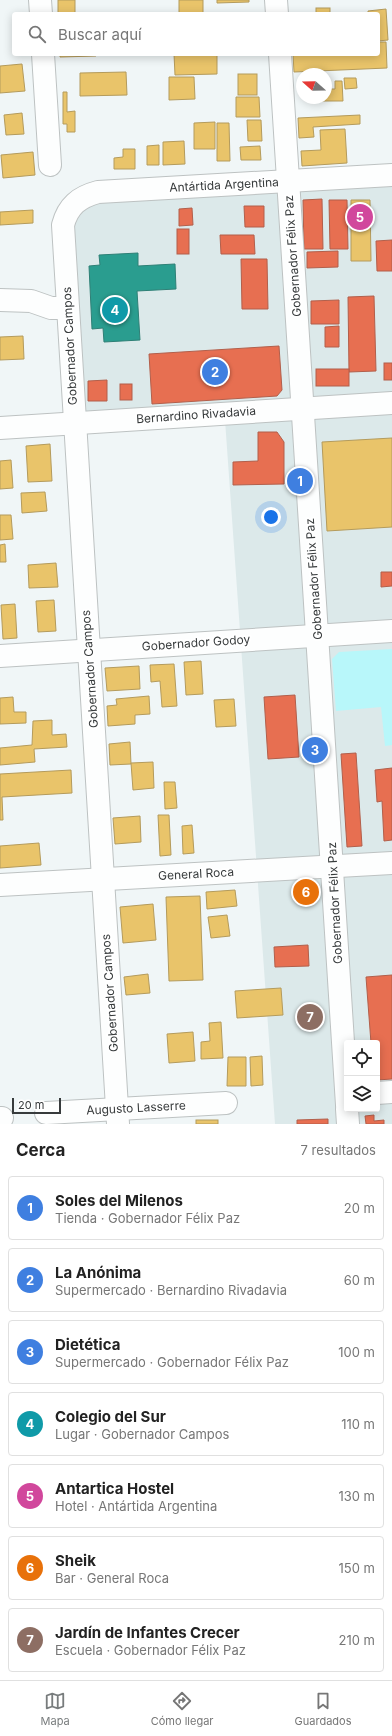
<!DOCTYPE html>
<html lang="es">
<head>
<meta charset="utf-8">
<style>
	body { margin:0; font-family:Inter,sans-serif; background:#f6f6f6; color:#222 }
	.controls { position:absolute; right:12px; bottom:12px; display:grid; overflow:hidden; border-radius:4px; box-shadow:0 2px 10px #0003 }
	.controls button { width:36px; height:36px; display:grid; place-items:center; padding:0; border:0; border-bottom:1px solid #e0e0e0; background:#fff; color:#222; font:20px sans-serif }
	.compass { position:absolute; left:296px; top:68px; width:36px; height:36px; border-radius:50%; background:#fff; box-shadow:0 2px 10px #0003; rotate:290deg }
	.scale { position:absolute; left:12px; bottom:10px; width:49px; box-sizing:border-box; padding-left:4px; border:2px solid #373b3c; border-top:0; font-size:11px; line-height:14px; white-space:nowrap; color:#373b3c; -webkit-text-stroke:3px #fff; paint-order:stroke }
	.you { position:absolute; left:271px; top:517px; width:14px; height:14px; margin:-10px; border:3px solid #fff; border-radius:50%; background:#1a73e8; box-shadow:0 0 0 6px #1a73e833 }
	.badge { display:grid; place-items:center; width:26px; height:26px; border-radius:50%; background:#787c7d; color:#fff; font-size:13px; font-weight:700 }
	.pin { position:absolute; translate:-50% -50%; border:2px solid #fff; box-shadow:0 1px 4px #0006 }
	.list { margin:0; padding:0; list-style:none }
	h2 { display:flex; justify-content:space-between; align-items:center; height:52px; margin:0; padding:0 16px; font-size:17px }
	h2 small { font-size:13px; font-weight:400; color:#767676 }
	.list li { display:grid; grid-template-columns:26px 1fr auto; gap:12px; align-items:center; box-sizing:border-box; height:64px; margin:0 8px 8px; padding:0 8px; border:1px solid #e0e0e0; border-radius:4px }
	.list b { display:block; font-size:15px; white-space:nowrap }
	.list p { margin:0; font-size:13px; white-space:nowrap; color:#767676 }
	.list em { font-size:13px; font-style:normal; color:#767676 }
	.icon { flex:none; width:22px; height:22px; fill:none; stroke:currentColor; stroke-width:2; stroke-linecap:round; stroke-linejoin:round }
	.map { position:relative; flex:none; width:392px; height:1124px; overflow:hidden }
	.search { position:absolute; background:#fff; box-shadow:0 2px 10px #0003; left:12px; right:12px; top:12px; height:44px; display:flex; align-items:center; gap:10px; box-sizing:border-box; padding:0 14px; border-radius:4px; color:#767676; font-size:15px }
	.sheet { height:556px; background:#fff }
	nav { display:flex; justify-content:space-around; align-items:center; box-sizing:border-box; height:56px; border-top:1px solid #e0e0e0; background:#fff; font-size:11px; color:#767676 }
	nav a { display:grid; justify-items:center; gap:2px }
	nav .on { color:#787c7d }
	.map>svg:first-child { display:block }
</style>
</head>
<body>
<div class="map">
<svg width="392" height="1124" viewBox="0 0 392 1124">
	<rect width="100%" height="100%" fill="#f0f6f7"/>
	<path fill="#dce9ea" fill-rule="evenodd" d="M392,183V1124H275L225,420L84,427L73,216L97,199ZM347,1043H377V1109H347Z"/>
	<polygon fill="#b8f7fa" points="392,649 392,745 385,746 381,707 336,711 332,659 339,652"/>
	<g fill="#e9c46a" stroke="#b49b5c">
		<rect x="58" y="0" width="17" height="14"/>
		<rect x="179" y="0" width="24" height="14"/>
		<polygon points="217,0 249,0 249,2 217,3"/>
		<rect x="316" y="8" width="14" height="6"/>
		<polygon points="386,9 388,40 378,41 378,14 368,14 368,11"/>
		<polygon points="378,42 386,42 387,68 294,72 293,54 378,54"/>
		<polygon points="60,54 96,54 96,56 60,57"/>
		<polygon points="174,54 217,54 217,74 175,75"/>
		<polygon points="22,64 25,91 0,93 0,66"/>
		<polygon points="126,72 127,95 80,96 80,73"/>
		<rect x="238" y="74" width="19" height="21"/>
		<polygon points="169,77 194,77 195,99 169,100"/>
		<polygon points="344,78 356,78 357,88 345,89"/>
		<polygon points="335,81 342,81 343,101 313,101 313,98 326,98 326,89 335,89"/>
		<polygon points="63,92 67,92 67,112 75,111 75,132 67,132 67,124 63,124"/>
		<polygon points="236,97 259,97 260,117 236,117"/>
		<polygon points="22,113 24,134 6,135 4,115"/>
		<polygon points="360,115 360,124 313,127 314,137 299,138 298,118"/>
		<polygon points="247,120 261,120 262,141 248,141"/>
		<polygon points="215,122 215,149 194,149 194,123"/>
		<polygon points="217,123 229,123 230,161 217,161"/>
		<polygon points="345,129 347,163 302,166 301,151 321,150 320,130"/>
		<polygon points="184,141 185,164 163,165 163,142"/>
		<polygon points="159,145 159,165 147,165 147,146"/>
		<polygon points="260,146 261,160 241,160 240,147"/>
		<polygon points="123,149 135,149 135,169 114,169 114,158 123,157"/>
		<polygon points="33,152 35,175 3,178 1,155"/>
		<polygon points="351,200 370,200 371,261 351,261"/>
		<polygon points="33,210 33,223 0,225 0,212"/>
		<polygon points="23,336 24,359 0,360 0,337"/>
		<polygon points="392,438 392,527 327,531 322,442"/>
		<polygon points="50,444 52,481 28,482 26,446"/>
		<polygon points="11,460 13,488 0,489 0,461"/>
		<polygon points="45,492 47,511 22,513 21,493"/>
		<polygon points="0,515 11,515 13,539 0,540"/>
		<polygon points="5,544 6,562 0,562 0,545"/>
		<polygon points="56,563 58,587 29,588 28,565"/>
		<polygon points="54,600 56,631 38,632 36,601"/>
		<polygon points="15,604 17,638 3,639 1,605"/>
		<polygon points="201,661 203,694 186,695 184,662"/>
		<polygon points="174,664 177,706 162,707 160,681 151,682 150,665"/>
		<polygon points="139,666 140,689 107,691 105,668"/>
		<polygon points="149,696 150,714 135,715 135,724 108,726 107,706 117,705 116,699"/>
		<polygon points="13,697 14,712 26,712 26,723 0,724 0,698"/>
		<polygon points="234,699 236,726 216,727 214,700"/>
		<polygon points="52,720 52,735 66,734 67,747 34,749 35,762 0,765 0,748 32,745 33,721"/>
		<polygon points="130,742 131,764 110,765 109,744"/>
		<polygon points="153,762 154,788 133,790 131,763"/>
		<polygon points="71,770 72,793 2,797 3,820 0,820 0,774"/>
		<polygon points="164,782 175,782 177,808 165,809"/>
		<polygon points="158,815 169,815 171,855 160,856"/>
		<polygon points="140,816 141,842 115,844 113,818"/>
		<polygon points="192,825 194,853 183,854 182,826"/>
		<polygon points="39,843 41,865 0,868 0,846"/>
		<polygon points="235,890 237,906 207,909 206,892"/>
		<polygon points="200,896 203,980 169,981 166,897"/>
		<polygon points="153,904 156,940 123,943 120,907"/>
		<polygon points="227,915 230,936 211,938 208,917"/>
		<polygon points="148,974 150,993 126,995 124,977"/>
		<polygon points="281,988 283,1015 237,1018 235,991"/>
		<polygon points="221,1022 223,1058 201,1059 201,1042 210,1041 209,1023"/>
		<polygon points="193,1032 195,1061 169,1063 167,1034"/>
		<polygon points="262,1056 263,1085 251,1086 250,1057"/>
		<polygon points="228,1057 246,1057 246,1086 227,1086"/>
		<rect x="196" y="1120" width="22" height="4"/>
	</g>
	<g fill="#e76f51" stroke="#b25f4b">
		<polygon points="322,199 323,249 304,249 303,200"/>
		<polygon points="329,200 347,200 348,249 330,249"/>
		<polygon points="244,206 264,206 264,227 245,227"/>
		<polygon points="192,208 193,225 179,226 179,209"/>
		<rect x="177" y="229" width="12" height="25"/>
		<polygon points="220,235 254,235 255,254 221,254"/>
		<polygon points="392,240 392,271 377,271 376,241"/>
		<polygon points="338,251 338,267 307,268 307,252"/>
		<polygon points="241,259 267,259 268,309 242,309"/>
		<polygon points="374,296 376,371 349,372 348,297"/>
		<polygon points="339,300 339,324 311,324 311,301"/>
		<polygon points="339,326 339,347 325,347 325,327"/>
		<polygon points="279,346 282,390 277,396 152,404 149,354"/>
		<rect x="384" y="363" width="8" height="17"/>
		<rect x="316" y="369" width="33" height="17"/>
		<polygon points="107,380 107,401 88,401 88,381"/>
		<rect x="120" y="384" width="12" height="16"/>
		<polygon points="258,432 277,432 284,442 284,484 233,485 233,462 258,461"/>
		<polygon points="381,572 392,572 392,586 381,587"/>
		<polygon points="295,695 299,757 268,759 264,697"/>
		<polygon points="356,753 362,846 347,847 341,754"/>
		<polygon points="392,768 392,840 384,841 382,801 377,802 375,770"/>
		<polygon points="308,945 309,966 275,967 274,947"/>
		<polygon points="392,975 392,1079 377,1080 377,1043 371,1043 366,977"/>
		<polygon points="374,1115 374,1121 384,1120 384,1124 366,1124 365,1116"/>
		<polygon points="328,1119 328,1124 297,1124 297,1120"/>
	</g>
	<polygon fill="#2a9d8f" stroke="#2e8076" points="138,253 138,266 175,264 176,289 137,291 140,340 104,342 103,328 92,329 89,266 100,265 99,255"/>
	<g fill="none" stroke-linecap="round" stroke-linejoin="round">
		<g stroke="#bdc2c2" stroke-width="24">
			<g id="minor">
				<polyline points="40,0 41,14"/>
				<polyline points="276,0 277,14"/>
				<polyline points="43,54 50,165"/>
				<polyline points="280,54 347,1105"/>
				<polyline points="0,300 31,301 51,308 67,308"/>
				<polyline points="0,428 392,403"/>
				<polyline points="0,656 392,631"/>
				<polyline points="0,885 392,863"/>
				<polyline points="377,1093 392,1092"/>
				<polyline points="347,1109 348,1124"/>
				<polyline points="46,1113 226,1103"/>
				<polyline points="0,1118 2,1118"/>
				<path d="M118,1124L63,225C68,206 79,197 98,192L392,175"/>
			</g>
		</g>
		<use href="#minor" stroke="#fdfefe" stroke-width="22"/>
	</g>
	<g text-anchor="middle" stroke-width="4" stroke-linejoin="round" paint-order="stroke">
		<g font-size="12" fill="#373b3c" stroke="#fff">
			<text transform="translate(224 185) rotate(-3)" y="4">Antártida Argentina</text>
			<text transform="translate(293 256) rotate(-94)" y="4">Gobernador Félix Paz</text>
			<text transform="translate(70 346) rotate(-93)" y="4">Gobernador Campos</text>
			<text transform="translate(196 415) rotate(-4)" y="4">Bernardino Rivadavia</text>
			<text transform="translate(314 579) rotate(-94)" y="4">Gobernador Félix Paz</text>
			<text transform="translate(196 643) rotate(-4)" y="4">Gobernador Godoy</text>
			<text transform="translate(90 669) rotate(-94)" y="4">Gobernador Campos</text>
			<text transform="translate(196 874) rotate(-3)" y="4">General Roca</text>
			<text transform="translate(335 903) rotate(-93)" y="4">Gobernador Félix Paz</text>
			<text transform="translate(110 993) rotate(-94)" y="4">Gobernador Campos</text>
			<text transform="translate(136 1108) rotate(-3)" y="4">Augusto Lasserre</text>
		</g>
	</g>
</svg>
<div class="controls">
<button><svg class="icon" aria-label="locate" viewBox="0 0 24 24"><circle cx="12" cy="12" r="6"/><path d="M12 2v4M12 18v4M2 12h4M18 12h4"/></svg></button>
<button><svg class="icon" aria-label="layers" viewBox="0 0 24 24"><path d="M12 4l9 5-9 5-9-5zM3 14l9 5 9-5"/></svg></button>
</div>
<svg class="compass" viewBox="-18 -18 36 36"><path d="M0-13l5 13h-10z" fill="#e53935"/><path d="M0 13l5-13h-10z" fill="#767676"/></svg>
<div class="scale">20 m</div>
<div class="you"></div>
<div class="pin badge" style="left:300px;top:481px;background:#3f7fe0">1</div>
<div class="pin badge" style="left:215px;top:372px;background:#3f7fe0">2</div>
<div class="pin badge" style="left:315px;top:750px;background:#3f7fe0">3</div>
<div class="pin badge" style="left:115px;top:310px;background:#0f9aa8">4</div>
<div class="pin badge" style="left:360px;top:217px;background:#d1479c">5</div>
<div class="pin badge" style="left:306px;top:892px;background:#e8710a">6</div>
<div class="pin badge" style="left:310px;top:1017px;background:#8d6e63">7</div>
<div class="search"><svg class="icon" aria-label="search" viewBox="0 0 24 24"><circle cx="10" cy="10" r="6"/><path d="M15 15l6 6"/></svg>Buscar aquí</div>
</div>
<section class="sheet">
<h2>Cerca<small>7 resultados</small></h2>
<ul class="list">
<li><span class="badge" style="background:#3f7fe0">1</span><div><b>Soles del Milenos</b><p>Tienda · Gobernador Félix Paz</p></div><em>20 m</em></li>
<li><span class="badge" style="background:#3f7fe0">2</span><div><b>La Anónima</b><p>Supermercado · Bernardino Rivadavia</p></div><em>60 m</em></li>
<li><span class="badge" style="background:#3f7fe0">3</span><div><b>Dietética</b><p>Supermercado · Gobernador Félix Paz</p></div><em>100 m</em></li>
<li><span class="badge" style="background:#0f9aa8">4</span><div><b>Colegio del Sur</b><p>Lugar · Gobernador Campos</p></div><em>110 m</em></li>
<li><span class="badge" style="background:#d1479c">5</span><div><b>Antartica Hostel</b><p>Hotel · Antártida Argentina</p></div><em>130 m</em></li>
<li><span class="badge" style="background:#e8710a">6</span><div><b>Sheik</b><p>Bar · General Roca</p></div><em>150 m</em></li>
<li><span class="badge" style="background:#8d6e63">7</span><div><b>Jardín de Infantes Crecer</b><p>Escuela · Gobernador Félix Paz</p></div><em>210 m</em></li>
</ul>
</section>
<nav>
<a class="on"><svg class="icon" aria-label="map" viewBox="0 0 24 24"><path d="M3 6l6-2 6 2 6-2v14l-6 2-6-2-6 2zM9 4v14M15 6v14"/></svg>Mapa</a>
<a><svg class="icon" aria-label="directions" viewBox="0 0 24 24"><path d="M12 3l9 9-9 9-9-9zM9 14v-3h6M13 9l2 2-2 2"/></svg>Cómo llegar</a>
<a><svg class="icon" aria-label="saved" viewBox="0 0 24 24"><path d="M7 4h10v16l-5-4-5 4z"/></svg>Guardados</a>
</nav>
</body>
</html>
